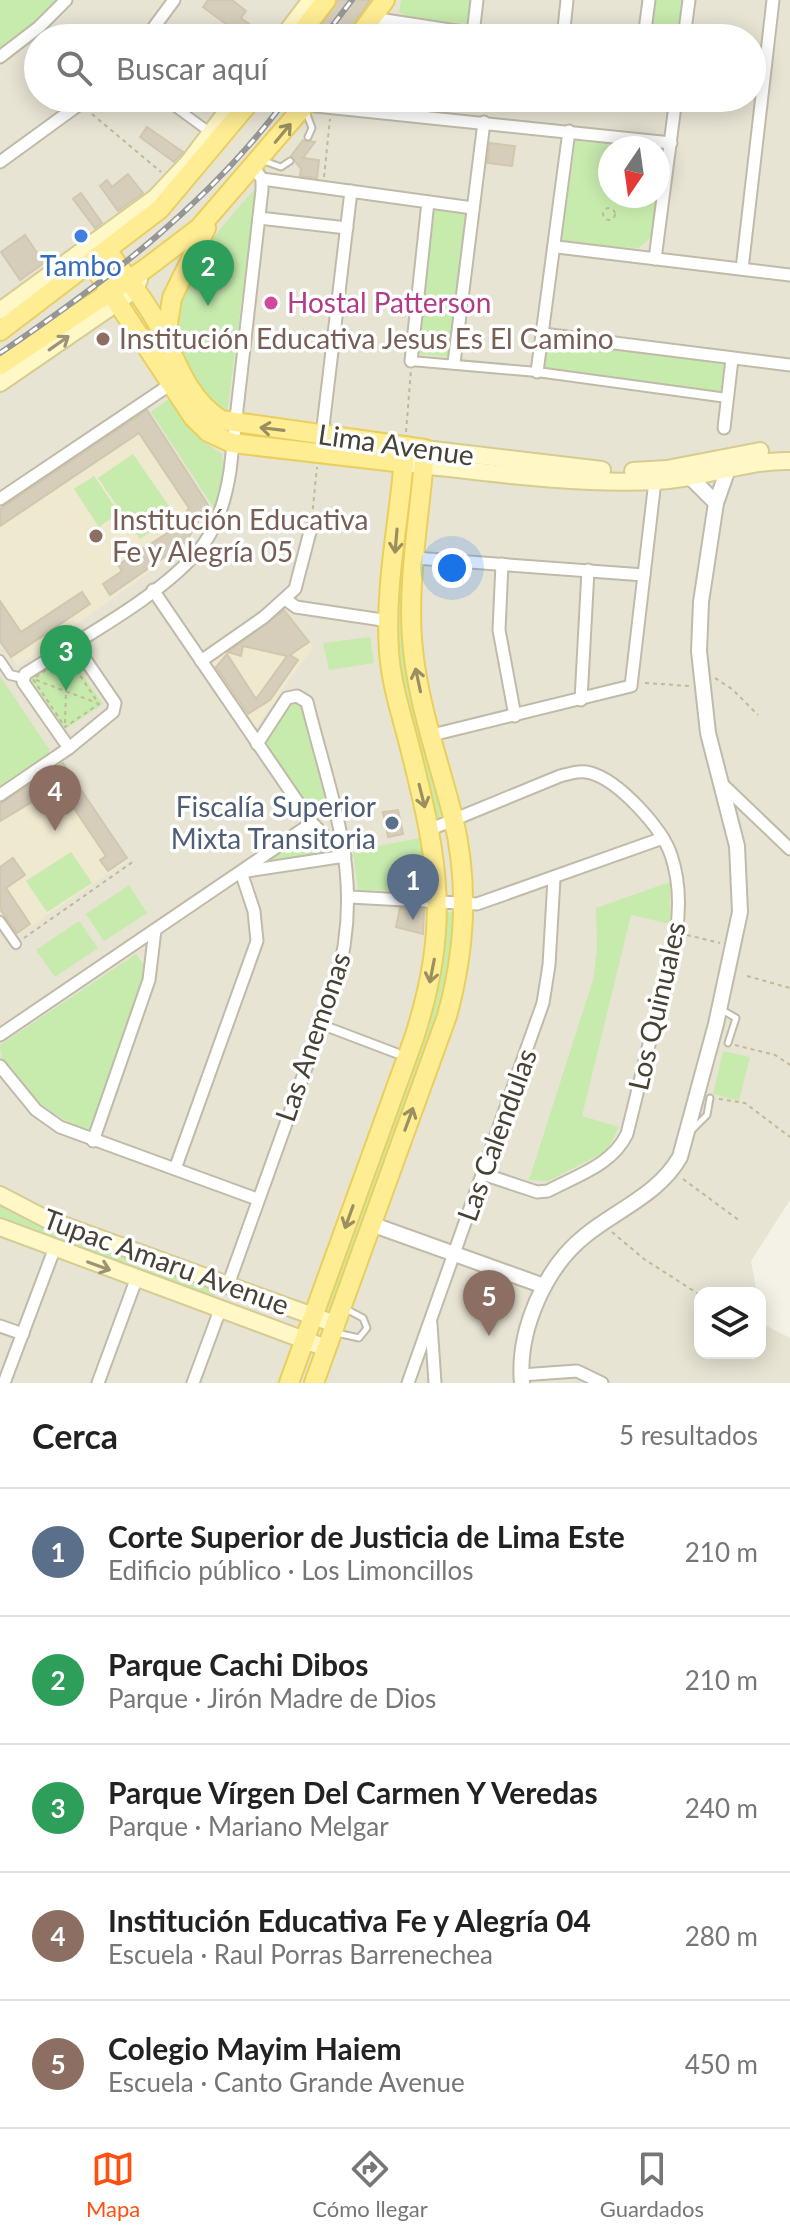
<!DOCTYPE html>
<html lang="es">
<head>
<meta charset="utf-8">
<style>
	body { margin:0; font-family:Lato,sans-serif; background:#f2f2f2; color:#222 }
	.controls { position:absolute; right:24px; bottom:24px; display:grid; overflow:hidden; border-radius:16px; box-shadow:0 4px 20px #0003 }
	.controls button { width:72px; height:72px; display:grid; place-items:center; padding:0; border:0; border-bottom:2px solid #e0e0e0; background:#fff; color:#222; font:40px sans-serif }
	.compass { position:absolute; left:598px; top:136px; width:72px; height:72px; border-radius:50%; background:#fff; box-shadow:0 4px 20px #0003; rotate:193deg }
	.you { position:absolute; left:452px; top:568px; width:28px; height:28px; margin:-20px; border:6px solid #fff; border-radius:50%; background:#1a73e8; box-shadow:0 0 0 12px #1a73e833 }
	.badge { display:grid; place-items:center; width:52px; height:52px; border-radius:50%; background:#ff5012; color:#fff; font-size:26px; font-weight:700 }
	.pin { position:absolute; translate:-50% -66px; filter:drop-shadow(0 2px 4px #0008) }
	.pin::after { content:''; position:absolute; top:42px; width:28px; height:24px; background:inherit; clip-path:polygon(0 0,100% 0,50% 100%) }
	.list { margin:0; padding:0; list-style:none }
	h2 { display:flex; justify-content:space-between; align-items:center; height:104px; margin:0; padding:0 32px; font-size:34px }
	h2 small { font-size:26px; font-weight:400; color:#767676 }
	.list li { display:grid; grid-template-columns:52px 1fr auto; gap:24px; align-items:center; box-sizing:border-box; height:128px; padding:0 32px; border-top:2px solid #e0e0e0 }
	.list b { display:block; font-size:30px; white-space:nowrap }
	.list p { margin:0; font-size:26px; white-space:nowrap; color:#767676 }
	.list em { font-size:26px; font-style:normal; color:#767676 }
	.icon { flex:none; width:44px; height:44px; fill:none; stroke:currentColor; stroke-width:2; stroke-linecap:round; stroke-linejoin:round }
	.map { position:relative; flex:none; width:790px; height:1383px; overflow:hidden }
	.search { position:absolute; background:#fff; box-shadow:0 4px 20px #0003; left:24px; right:24px; top:24px; height:88px; display:flex; align-items:center; gap:20px; box-sizing:border-box; padding:0 28px; border-radius:44px; color:#767676; font-size:30px }
	.sheet { height:744px; background:#fff }
	nav { display:flex; justify-content:space-around; align-items:center; box-sizing:border-box; height:112px; border-top:2px solid #e0e0e0; background:#fff; font-size:22px; color:#767676 }
	nav a { display:grid; justify-items:center; gap:4px }
	nav .on { color:#ff5012 }
	.map>svg:first-child { display:block }
</style>
</head>
<body>
<div class="map">
<svg width="790" height="1383" viewBox="0 0 790 1383">
	<rect width="100%" height="100%" fill="#f4f1e6"/>
	<path fill="#e8e4d4" fill-rule="evenodd" d="M0,0H790V1200L751,1261L757,1293H700V1353H760V1309L763,1324L790,1338V1383H0ZM38,38H752V98H38ZM610,148H658V196H610Z"/>
	<g fill="#eee9cf">
		<polygon points="146,409 209,505 202,523 184,548 18,666 0,641 0,506"/>
		<polygon points="283,608 313,647 255,729 208,659"/>
		<polygon points="62,762 129,860 16,936 0,912 0,803"/>
	</g>
	<g fill="#c7eaad">
		<polygon points="0,0 60,0 0,51"/>
		<polygon points="401,0 471,0 468,26 412,20 399,12"/>
		<polygon points="650,0 687,0 683,38 645,38"/>
		<polygon points="576,139 660,147 658,180 658,148 610,148 610,196 656,196 651,237 639,248 564,243 562,238"/>
		<path d="M254,190L255,197L227,414C209,400 180,369 173,347C158,297 223,224 254,190Z"/>
		<polygon points="431,210 466,213 451,357 415,354"/>
		<polygon points="547,337 729,360 725,397 543,373"/>
		<polygon points="169,399 198,438 222,454 224,478 214,508 151,412"/>
		<polygon points="133,454 175,515 140,539 98,478"/>
		<polygon points="94,476 119,513 99,527 74,489"/>
		<polygon points="409,490 415,490 405,597 444,814 437,818 433,814 397,658 396,596"/>
		<polygon points="370,637 374,663 329,670 323,643"/>
		<polygon points="67,652 103,704 64,730 28,678"/>
		<polygon points="0,676 49,749 49,755 0,788"/>
		<polygon points="292,702 303,707 326,804 320,811 311,811 264,743"/>
		<polygon points="312,832 333,852 256,866"/>
		<polygon points="425,837 431,891 358,890 353,851"/>
		<polygon points="71,852 92,883 47,912 26,881"/>
		<polygon points="670,882 670,924 631,915 582,1116 619,1127 607,1151 548,1181 529,1180 593,980 597,950 596,908"/>
		<polygon points="129,885 147,913 104,941 86,914"/>
		<polygon points="445,912 457,913 442,1011 332,1313 328,1316 320,1308"/>
		<polygon points="79,921 98,948 55,977 36,950"/>
		<path d="M136,954L143,964L142,979L89,1132C58,1118 0,1085 0,1045Z"/>
		<polygon points="723,1051 750,1057 739,1101 713,1094"/>
		<polygon points="0,1205 30,1222 212,1287 216,1292 214,1299 0,1222"/>
	</g>
	<g fill="#d6cebb" stroke="#d1c7ae" stroke-width="2">
		<polygon points="208,0 232,0 246,11 241,18 269,38 251,38 235,26 233,29 203,7"/>
		<polygon points="338,0 370,0 345,38 312,38"/>
		<polygon points="147,127 183,152 174,162 140,137"/>
		<polygon points="303,140 315,142 303,158 319,160 317,178 300,176 301,169 291,156"/>
		<polygon points="490,143 515,146 512,166 487,163"/>
		<polygon points="128,174 143,193 118,211 100,186 107,180 112,187"/>
		<polygon points="81,193 102,223 95,228 73,199"/>
		<polygon points="25,235 44,263 20,280 1,252"/>
		<polygon points="147,410 208,505 186,542 110,595 103,584 122,571 118,565 175,528 189,508 139,433 0,526 0,509"/>
		<polygon points="82,592 90,604 11,657 0,641 0,601 21,632"/>
		<polygon points="284,610 309,642 290,655 298,660 270,700 248,714 216,667 227,654 256,699 287,656 243,646 241,656 228,652"/>
		<polygon points="63,763 127,858 108,871 100,860 106,856 59,786 0,821 0,804"/>
		<polygon points="398,810 403,834 388,837 383,812"/>
		<polygon points="13,858 25,875 6,888 30,924 17,933 0,909 0,867"/>
		<polygon points="400,908 424,910 423,934 396,927"/>
	</g>
	<g fill="none" stroke-linecap="round" stroke-linejoin="round">
		<g stroke="#c0baa8" stroke-width="9">
			<g id="service">
				<polyline points="306,112 312,128 308,137"/>
				<polyline points="261,160 281,167 290,161"/>
				<polyline points="722,1010 736,1018 728,1043"/>
				<polyline points="692,1130 707,1115 710,1098"/>
				<polyline points="337,1333 359,1338 367,1328 363,1318 344,1308"/>
			</g>
		</g>
		<g stroke="#c0baa8" stroke-width="12">
			<g id="pedestrian">
				<polyline points="163,98 204,128"/>
				<polyline points="411,361 537,372 727,398"/>
				<polyline points="0,660 10,675 23,678"/>
				<polyline points="0,921 16,944"/>
				<polyline points="330,1028 396,1053"/>
			</g>
		</g>
		<g stroke="#c0baa8" stroke-width="15">
			<g id="minor">
				<polyline points="372,18 502,38"/>
				<polyline points="473,34 477,0"/>
				<polyline points="146,38 174,0"/>
				<polyline points="382,38 384,21"/>
				<polyline points="563,38 567,0"/>
				<polyline points="644,38 649,0"/>
				<polyline points="684,38 689,0"/>
				<polyline points="0,57 39,27 66,0"/>
				<polyline points="306,105 671,143"/>
				<polyline points="422,115 424,98"/>
				<polyline points="0,162 88,98"/>
				<polyline points="262,179 473,208"/>
				<polyline points="259,218 347,228"/>
				<polyline points="557,247 790,275"/>
				<polyline points="655,259 676,98"/>
				<polyline points="742,269 773,0"/>
				<polyline points="543,334 790,365"/>
				<polyline points="411,361 428,202"/>
				<polyline points="454,363 484,122"/>
				<polyline points="537,372 569,131"/>
				<polyline points="724,428 732,359"/>
				<polyline points="322,435 351,191"/>
				<polyline points="0,499 171,384"/>
				<polyline points="415,558 644,575"/>
				<polyline points="502,564 499,630 515,716"/>
				<polyline points="153,590 312,823 344,855"/>
				<polyline points="285,599 296,607 389,621"/>
				<polyline points="201,661 264,617 295,589 311,528"/>
				<polyline points="581,700 588,570"/>
				<polyline points="432,735 631,686 655,481"/>
				<path d="M69,748L23,682L25,674C78,640 166,594 203,545C219,523 226,497 230,471L262,190V179L254,168"/>
				<polyline points="722,784 790,849"/>
				<polyline points="0,795 69,748 113,712 115,703 74,643"/>
				<path d="M431,829L560,776C571,773 580,770 591,773C619,781 662,828 671,855C680,881 680,908 676,935L627,1134C612,1165 578,1175 548,1191L537,1192L483,1174"/>
				<polyline points="350,897 477,904 663,838"/>
				<polyline points="0,1035 312,823"/>
				<polyline points="0,1066 36,1110 60,1127 257,1199"/>
				<polyline points="93,1141 149,980 155,930"/>
				<polyline points="175,1169 257,941 254,911 241,872 345,856"/>
				<path d="M228,1285L334,990C367,882 333,807 307,702L297,696L287,698L257,744"/>
				<polyline points="431,1324 435,1383"/>
				<polyline points="0,1326 23,1334"/>
				<polyline points="521,1375 577,1371 602,1383"/>
				<polyline points="4,1383 54,1250"/>
				<polyline points="98,1383 136,1280"/>
				<polyline points="193,1383 220,1310"/>
				<polyline points="408,1383 543,1003 549,965 554,879"/>
			</g>
		</g>
		<g stroke="#c0baa8" stroke-width="18">
			<g id="tertiary">
				<polyline points="686,473 716,503"/>
				<polyline points="371,1224 544,1286"/>
				<path d="M522,1383C517,1331 545,1267 586,1235C617,1210 659,1194 680,1157L716,1024L740,912L737,846L708,733L699,651L701,602L716,503L728,469"/>
			</g>
		</g>
		<g stroke="#d6cc93" stroke-width="20">
			<g id="secondary">
				<polyline points="282,38 311,0"/>
				<polyline points="0,311 155,198 188,163 237,98"/>
				<polyline points="0,383 118,302 134,289 139,280"/>
				<polyline points="425,449 602,470"/>
				<path d="M413,464C493,473 577,485 657,481C703,479 744,460 790,461"/>
				<polyline points="633,471 667,469 760,451"/>
				<polyline points="0,1195 46,1219 335,1324"/>
				<polyline points="0,1227 326,1348"/>
			</g>
		</g>
		<g stroke="#e9cf5e" stroke-width="22">
			<g id="primary">
				<polyline points="297,38 326,0"/>
				<polyline points="357,38 385,0"/>
				<path d="M108,251C125,276 146,301 160,328C177,362 187,398 221,420L425,449C420,515 406,585 413,650C419,707 439,762 453,817C469,883 465,951 447,1016L314,1383"/>
				<polyline points="92,264 193,417 208,432 232,443 404,463"/>
				<polyline points="0,331 160,209 253,98"/>
				<polyline points="166,337 172,298 206,228"/>
				<polyline points="0,365 145,269 199,228 311,98"/>
				<path d="M289,1383L414,1038C450,926 439,863 411,752C403,719 391,685 389,651C384,584 401,513 405,446"/>
			</g>
		</g>
		<g stroke="#c2b899" stroke-width="2" stroke-dasharray="4 4" stroke-linecap="butt">
			<polyline points="92,114 161,172"/>
			<polyline points="324,177 330,119"/>
			<circle cx="609" cy="214" r="6"/>
			<polyline points="406,432 411,370"/>
			<polyline points="312,517 317,467"/>
			<polygon points="67,656 99,704 65,727 33,679"/>
			<polyline points="715,678 732,689 758,715"/>
			<polyline points="36,680 97,703"/>
			<polyline points="645,683 690,686"/>
			<polyline points="65,723 67,661"/>
			<polyline points="687,935 720,943"/>
			<polyline points="24,938 134,861"/>
			<polyline points="747,976 790,988"/>
			<polyline points="735,1045 775,1055 790,1065"/>
			<polyline points="719,1099 745,1103 790,1137"/>
			<polyline points="683,1179 740,1221"/>
			<polyline points="612,1232 644,1259 700,1295"/>
		</g>
		<use href="#service" stroke="#fff" stroke-width="5"/>
		<use href="#pedestrian" stroke="#fff" stroke-width="8"/>
		<use href="#minor" stroke="#fff" stroke-width="11"/>
		<use href="#tertiary" stroke="#fff" stroke-width="14"/>
		<use href="#secondary" stroke="#fff7c5" stroke-width="16"/>
		<use href="#primary" stroke="#ffed94" stroke-width="18"/>
		<g stroke="#969696" stroke-width="6">
			<g id="rail">
				<polyline points="323,38 352,0"/>
				<path d="M0,353C107,281 210,203 287,98"/>
			</g>
		</g>
		<use href="#rail" stroke="#fff" stroke-width="3" stroke-dasharray="9" stroke-linecap="butt"/>
	</g>
	<defs><path id="oneway-shaft" d="M-6 0H5M1.5-3L5.5 0L1.5 3" fill="none" stroke-width="1.6" stroke-linecap="round" stroke-linejoin="round" transform="scale(2)"/></defs>
	<g stroke="#9a8f60">
		<use href="#oneway-shaft" transform="translate(283 133) rotate(-50)"/>
		<use href="#oneway-shaft" transform="translate(272 429) rotate(-173)"/>
		<use href="#oneway-shaft" transform="translate(396 541) rotate(95)"/>
		<use href="#oneway-shaft" transform="translate(418 680) rotate(-102)"/>
		<use href="#oneway-shaft" transform="translate(422 796) rotate(76)"/>
		<use href="#oneway-shaft" transform="translate(432 971) rotate(101)"/>
		<use href="#oneway-shaft" transform="translate(409 1119) rotate(-70)"/>
		<use href="#oneway-shaft" transform="translate(349 1217) rotate(110)"/>
	</g>
	<g stroke="#9a9376">
		<use href="#oneway-shaft" transform="translate(59 343) rotate(-35)"/>
		<use href="#oneway-shaft" transform="translate(99 1266) rotate(20)"/>
	</g>
	<circle fill="#3f7fe0" stroke="#fff" stroke-width="3" cx="81" cy="236" r="8"/>
	<circle fill="#d1479c" stroke="#fff" stroke-width="3" cx="271" cy="303" r="8"/>
	<g fill="#8d6e63" stroke="#fff" stroke-width="3">
		<circle cx="103" cy="339" r="8"/>
		<circle cx="96" cy="536" r="8"/>
	</g>
	<circle fill="#5c6f8a" stroke="#fff" stroke-width="3" cx="392" cy="823" r="8"/>
	<g text-anchor="middle" stroke-width="7" stroke-linejoin="round" paint-order="stroke">
		<g font-size="28" fill="#366cbe" stroke="#fff">
			<text x="81" y="276">Tambo</text>
		</g>
		<g font-size="28" fill="#b23c85" stroke="#fff" text-anchor="start">
			<text x="287" y="313">Hostal Patterson</text>
		</g>
		<g font-size="28" fill="#785e54" stroke="#fff" text-anchor="start">
			<text x="119" y="349">Institución Educativa Jesus Es El Camino</text>
			<text x="112" y="530">Institución Educativa<tspan x="112" dy="32">Fe y Alegría 05</tspan></text>
		</g>
		<g font-size="28" fill="#474235" stroke="#fff">
			<text transform="translate(396 445) rotate(8)" y="10">Lima Avenue</text>
			<text transform="translate(657 1006) rotate(-77)" y="10">Los Quinuales</text>
			<text transform="translate(313 1037) rotate(-71)" y="10">Las Anemonas</text>
			<text transform="translate(497 1135) rotate(-70)" y="10">Las Calendulas</text>
			<text transform="translate(166 1262) rotate(20)" y="10">Tupac Amaru Avenue</text>
		</g>
		<g font-size="28" fill="#4e5e75" stroke="#fff" text-anchor="end">
			<text x="376" y="817">Fiscalía Superior<tspan x="376" dy="32">Mixta Transitoria</tspan></text>
		</g>
	</g>
</svg>
<div class="controls">
<button><svg class="icon" aria-label="layers" viewBox="0 0 24 24"><path d="M12 4l9 5-9 5-9-5zM3 14l9 5 9-5"/></svg></button>
</div>
<svg class="compass" viewBox="-18 -18 36 36"><path d="M0-13l5 13h-10z" fill="#e53935"/><path d="M0 13l5-13h-10z" fill="#767676"/></svg>
<div class="you"></div>
<div class="pin badge" style="left:413px;top:920px;background:#5c6f8a">1</div>
<div class="pin badge" style="left:208px;top:306px;background:#2e9e5b">2</div>
<div class="pin badge" style="left:66px;top:691px;background:#2e9e5b">3</div>
<div class="pin badge" style="left:55px;top:831px;background:#8d6e63">4</div>
<div class="pin badge" style="left:489px;top:1336px;background:#8d6e63">5</div>
<div class="search"><svg class="icon" aria-label="search" viewBox="0 0 24 24"><circle cx="10" cy="10" r="6"/><path d="M15 15l6 6"/></svg>Buscar aquí</div>
</div>
<section class="sheet">
<h2>Cerca<small>5 resultados</small></h2>
<ul class="list">
<li><span class="badge" style="background:#5c6f8a">1</span><div><b>Corte Superior de Justicia de Lima Este</b><p>Edificio público · Los Limoncillos</p></div><em>210 m</em></li>
<li><span class="badge" style="background:#2e9e5b">2</span><div><b>Parque Cachi Dibos</b><p>Parque · Jirón Madre de Dios</p></div><em>210 m</em></li>
<li><span class="badge" style="background:#2e9e5b">3</span><div><b>Parque Vírgen Del Carmen Y Veredas</b><p>Parque · Mariano Melgar</p></div><em>240 m</em></li>
<li><span class="badge" style="background:#8d6e63">4</span><div><b>Institución Educativa Fe y Alegría 04</b><p>Escuela · Raul Porras Barrenechea</p></div><em>280 m</em></li>
<li><span class="badge" style="background:#8d6e63">5</span><div><b>Colegio Mayim Haiem</b><p>Escuela · Canto Grande Avenue</p></div><em>450 m</em></li>
</ul>
</section>
<nav>
<a class="on"><svg class="icon" aria-label="map" viewBox="0 0 24 24"><path d="M3 6l6-2 6 2 6-2v14l-6 2-6-2-6 2zM9 4v14M15 6v14"/></svg>Mapa</a>
<a><svg class="icon" aria-label="directions" viewBox="0 0 24 24"><path d="M12 3l9 9-9 9-9-9zM9 14v-3h6M13 9l2 2-2 2"/></svg>Cómo llegar</a>
<a><svg class="icon" aria-label="saved" viewBox="0 0 24 24"><path d="M7 4h10v16l-5-4-5 4z"/></svg>Guardados</a>
</nav>
</body>
</html>
